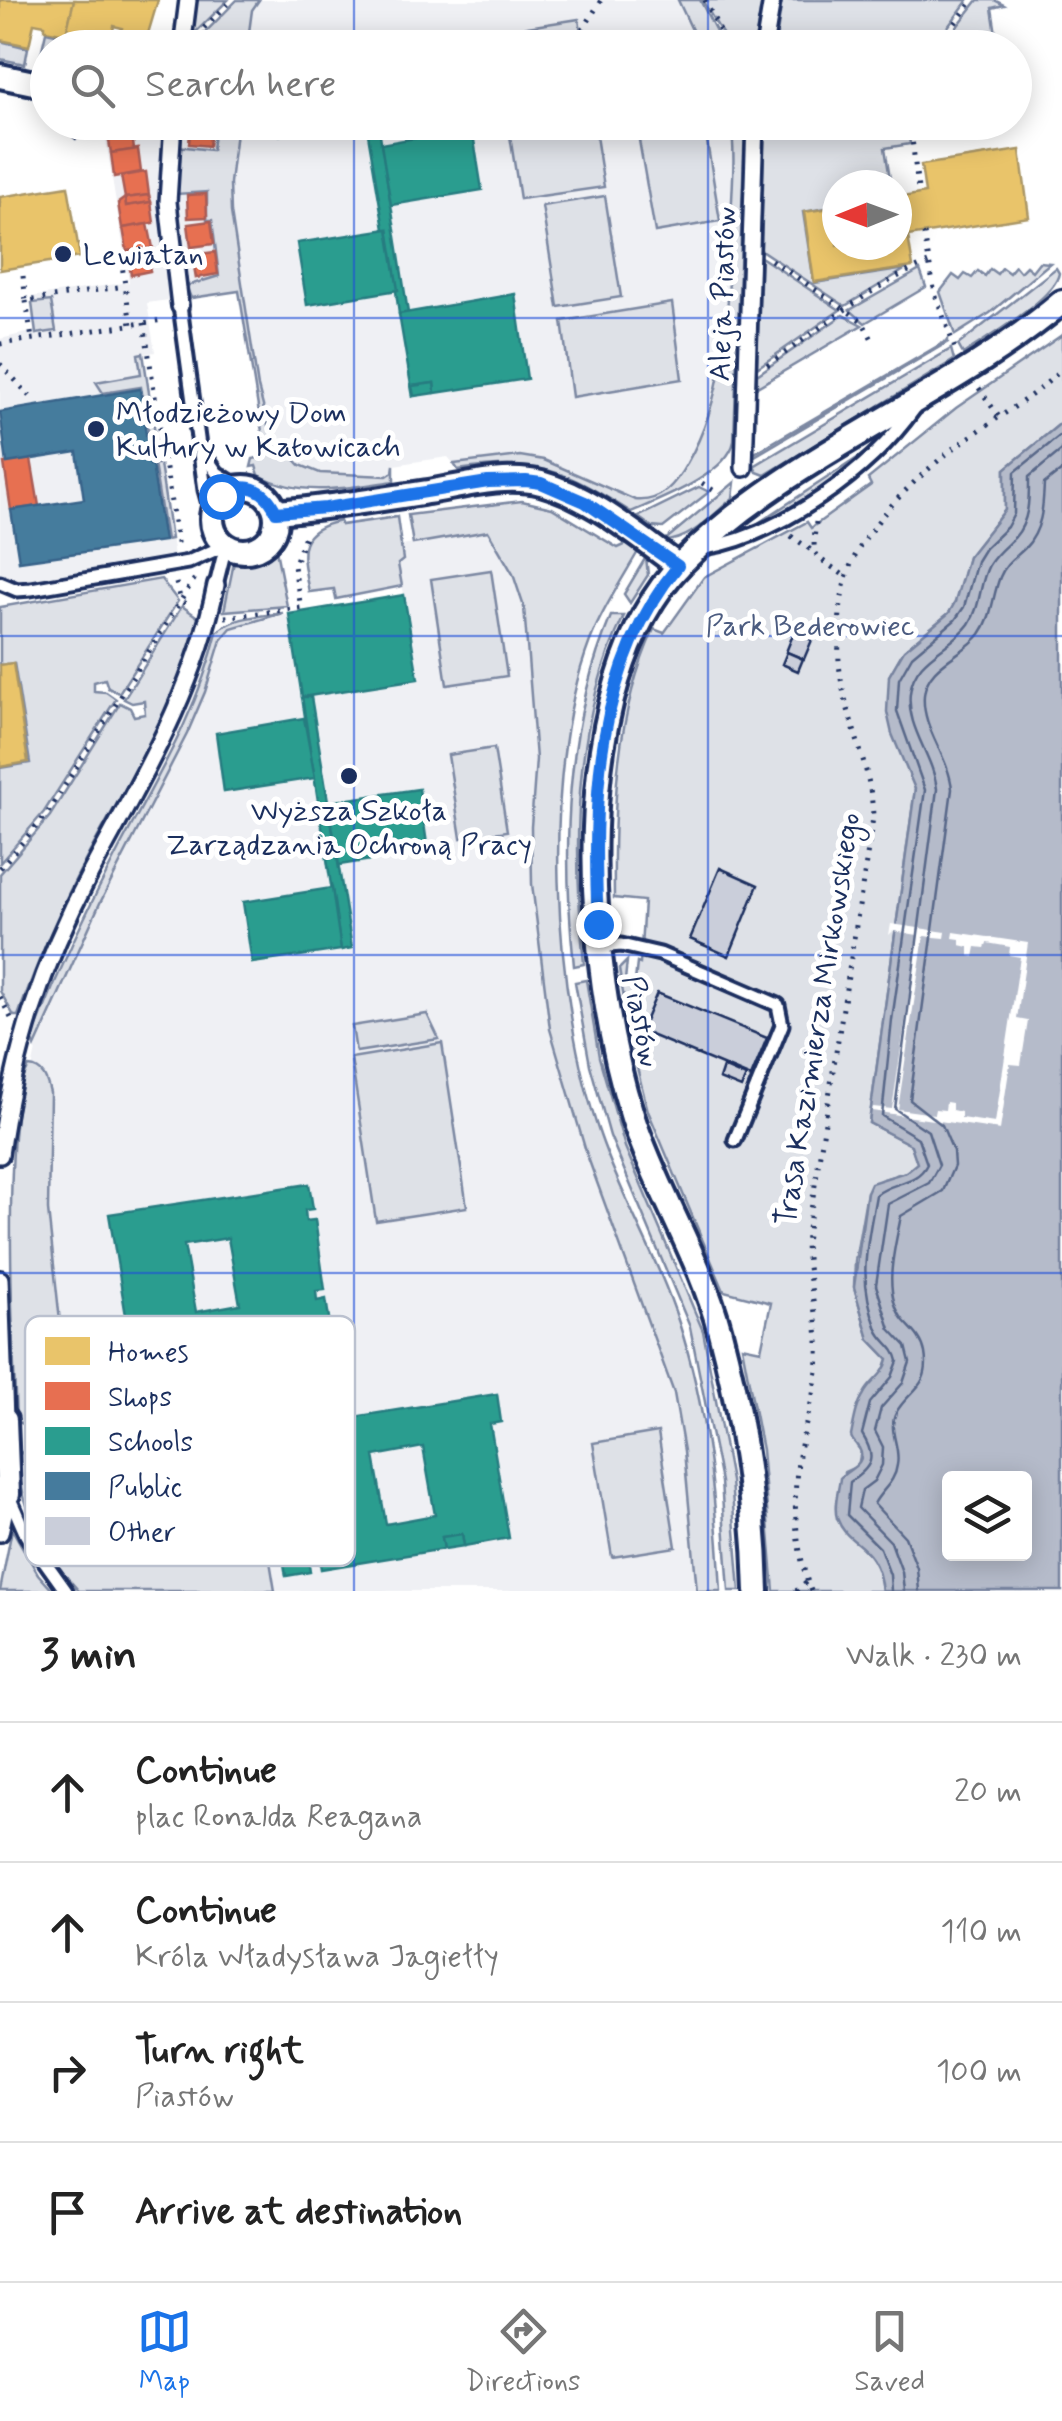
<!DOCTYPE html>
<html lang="en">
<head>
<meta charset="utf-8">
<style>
	body { margin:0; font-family:Mynerve,sans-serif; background:#f6f6f6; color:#222 }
	.controls { position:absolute; right:30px; bottom:30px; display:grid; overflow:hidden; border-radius:10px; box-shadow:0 5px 25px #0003 }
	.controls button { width:90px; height:90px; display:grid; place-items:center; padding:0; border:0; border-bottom:2px solid #e0e0e0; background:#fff; color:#222; font:50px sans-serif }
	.compass { position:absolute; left:822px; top:170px; width:90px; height:90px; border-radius:50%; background:#fff; box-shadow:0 5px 25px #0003; rotate:269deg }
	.stop { position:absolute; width:30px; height:30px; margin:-22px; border:8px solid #1a73e8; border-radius:50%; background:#fff }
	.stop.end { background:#1a73e8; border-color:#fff; box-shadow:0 2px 10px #0008 }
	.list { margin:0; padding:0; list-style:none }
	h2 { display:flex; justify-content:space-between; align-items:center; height:130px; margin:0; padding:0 40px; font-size:42px }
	h2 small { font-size:32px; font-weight:400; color:#767676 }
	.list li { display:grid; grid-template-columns:65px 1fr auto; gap:30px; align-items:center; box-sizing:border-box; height:140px; padding:0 40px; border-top:2px solid #e0e0e0 }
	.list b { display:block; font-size:38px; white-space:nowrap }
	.list p { margin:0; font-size:32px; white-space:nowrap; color:#767676 }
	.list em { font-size:32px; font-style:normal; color:#767676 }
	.icon { flex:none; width:55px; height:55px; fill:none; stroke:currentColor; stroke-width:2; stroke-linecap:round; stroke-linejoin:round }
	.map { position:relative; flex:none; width:1062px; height:1591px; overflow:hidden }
	.search { position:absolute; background:#fff; box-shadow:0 5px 25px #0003; left:30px; right:30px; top:30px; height:110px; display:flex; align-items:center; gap:25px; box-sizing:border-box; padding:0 35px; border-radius:55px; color:#767676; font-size:38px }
	.sheet { height:690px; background:#fff }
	nav { display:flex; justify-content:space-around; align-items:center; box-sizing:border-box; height:140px; border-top:2px solid #e0e0e0; background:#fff; font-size:28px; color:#767676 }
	nav a { display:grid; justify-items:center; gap:5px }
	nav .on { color:#1a73e8 }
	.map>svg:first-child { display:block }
</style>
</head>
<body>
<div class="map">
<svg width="1062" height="1591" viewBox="0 0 1062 1591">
	<rect width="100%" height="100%" fill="#fff"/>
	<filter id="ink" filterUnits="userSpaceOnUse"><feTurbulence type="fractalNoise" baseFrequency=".01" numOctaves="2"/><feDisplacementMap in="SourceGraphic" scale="20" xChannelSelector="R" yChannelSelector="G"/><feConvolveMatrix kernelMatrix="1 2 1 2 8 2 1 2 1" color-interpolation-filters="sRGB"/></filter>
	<g filter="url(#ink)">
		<g fill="#eff0f4">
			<polygon points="259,0 678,0 700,47 247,48 252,10"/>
			<polygon points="103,123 731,123 734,152 728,310 721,361 701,439 672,487 645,501 635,500 544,460 520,456 454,464 448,457 413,462 395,465 388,476 320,472 300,465 286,453 268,425 258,387 242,290 147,303 155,352 143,354 174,556 16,582 0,573 0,339 35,331 31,297 129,282"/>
			<polygon points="488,531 513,574 524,607 536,759 531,827 532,884 550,1029 587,1155 674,1393 684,1451 697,1591 275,1591 267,1543 232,1550 209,1550 149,1533 123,1516 107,1502 70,1440 28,1447 23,1377 26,1098 38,1040 100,903 187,734 205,692 221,640 231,628 247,622 404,595 396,547"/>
		</g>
		<g fill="#dee1e7" stroke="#7c88a2" stroke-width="2.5">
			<polygon points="196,0 228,0 192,36"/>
			<polygon points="237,0 259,0 252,10 247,47 191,47"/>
			<polygon points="678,0 700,0 724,47 700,47"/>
			<polygon points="702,0 762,0 754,47 730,47"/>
			<polygon points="782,0 968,0 933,47 775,47"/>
			<polygon points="978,0 994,0 1004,5 992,8 998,47 941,47"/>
			<polygon points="579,19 583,47 497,47 495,32"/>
			<polygon points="46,32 89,41 87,47 48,48 47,70 38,67"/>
			<polygon points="0,41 28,48 25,64 0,59"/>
			<path d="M215,123H237L230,183L231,212L258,387L268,425L277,440L300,465L320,473L387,476L393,472L394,465V481C347,488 303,498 259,475L256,466L251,467L253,459L266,456L239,291L191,298L186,286L219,276L212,220H207V192L176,194L177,146L212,150Z"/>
			<polygon points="508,123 594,123 604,187 520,199"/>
			<polygon points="636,123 704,123 720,221 655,232"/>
			<path d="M731,123H745L734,441C728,474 659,500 631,512C563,469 539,459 458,470L454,464L520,456L544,460L635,500C661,503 676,483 687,463C729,391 728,303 731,223C732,190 736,155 731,123Z"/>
			<polygon points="765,123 907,123 910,144 885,148 891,185 837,185 837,206 803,212 814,283 906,269 845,306 761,250"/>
			<polygon points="605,196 621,297 558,307 542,206"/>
			<polygon points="761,257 840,310 757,368 761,256"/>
			<polygon points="1039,262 1050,263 990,313 955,335 940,292 953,275 960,280 965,274 972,278 978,271 985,276 990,269 997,274 1002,268 1009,273 1015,266 1020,272 1026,266 1032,271"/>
			<path d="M1056,268L1059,273C1055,299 986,338 963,354L958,345Z"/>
			<polygon points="920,270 926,287 865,323 850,310"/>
			<polygon points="51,301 56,331 36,334 32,303"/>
			<polygon points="672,303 682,379 572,397 562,321"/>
			<polygon points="843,315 862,325 757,387 757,375"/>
			<path d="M1062,335V422L1005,469V510L968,557L956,602L949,613L904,650L889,676L915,789L869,1123L911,1145L918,1164L906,1172L880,1180L867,1192L855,1261L854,1287L869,1339L888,1359L857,1446L861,1451L858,1466L844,1472L837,1519C858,1548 878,1551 882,1591H774L762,1450L742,1346L761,1350L771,1303L724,1291L648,1111L632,1048L619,969L627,961L625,980L635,981L637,963L640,964L644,901L614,898C613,806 615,714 654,629L664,633L704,577L807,522L811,528L871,485L868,479L956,408Z"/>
			<polygon points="948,340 948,342 753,457 753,454"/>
			<polygon points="951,349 954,360 765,475 757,472 754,466"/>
			<polygon points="143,353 157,446 151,449 141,387 103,393 96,382 141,374 138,354"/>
			<polygon points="871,449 805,500 746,531"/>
			<polygon points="154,464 160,464 171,539 166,540"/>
			<path d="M735,482L733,498C713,514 691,541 664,541Z"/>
			<polygon points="699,487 709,492 663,528 652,527 638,517"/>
			<path d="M522,501L552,508L618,548L629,543L639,550C624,576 607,602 595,629C538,759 553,1002 600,1135C622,1199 658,1258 679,1323C707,1408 716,1502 721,1591H697L684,1451L674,1393L587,1155L550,1029L532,884L531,827L536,759L524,607L513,574L488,531L413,544L408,515Z"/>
			<path d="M397,517L403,560L398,564L402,586L336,599L334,589L309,592C302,554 293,531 340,521L341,525Z"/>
			<polygon points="275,545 287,606 224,611 234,562 259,557"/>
			<polygon points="646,557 648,575 630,603 624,594"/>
			<polygon points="491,570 507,676 447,685 431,579"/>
			<polygon points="161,579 178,601 119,693 108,688 105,679 94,682 94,691 106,692 116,699 44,812 0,863 0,768 30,763 14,663 0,665 0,607"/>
			<path d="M182,606L199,618C179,708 127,781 85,861C58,911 37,963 18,1016H14L0,991V874L50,816L120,703L130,708L134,716L145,714L144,701L132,703L124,699Z"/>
			<path d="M283,613L231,628L221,640L205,692L187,734L100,903L35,1047L32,1039C57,974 86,911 119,849C156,779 198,711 217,632C233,616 262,616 283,613Z"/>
			<path d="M611,616H624C572,723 573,848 584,964L574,966C562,847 565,727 611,616Z"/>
			<polygon points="494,748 507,831 461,838 448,755"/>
			<polygon points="586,980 599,1057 625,1147 703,1331 731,1481 740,1591 729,1591 721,1482 690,1327 610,1136 590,1065 575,982"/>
			<polygon points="427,1014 439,1039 356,1052 352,1026"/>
			<polygon points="442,1043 467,1207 376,1221 351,1058"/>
			<path d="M29,1067C44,1068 47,1081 50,1093L48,1210L69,1405L65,1415L23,1424L16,1421C14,1358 0,1109 29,1067Z"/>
			<polygon points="658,1432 676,1547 612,1557 593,1443"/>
			<path d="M70,1440C87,1447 88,1470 96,1485C120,1529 180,1552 229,1550C241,1550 254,1546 267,1543L275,1591H79C42,1552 22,1510 17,1457L28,1447Z"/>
			<polygon points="12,1529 38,1574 53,1591 0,1591"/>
		</g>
		<path fill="#b5bbca" stroke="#77839f" stroke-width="2.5" fill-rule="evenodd" d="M1062,422V1591H882C877,1540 848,1549 837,1518C833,1506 839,1489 840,1478C848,1469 868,1464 859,1448C856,1444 852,1441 851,1436C854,1422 856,1406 864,1394C871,1380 885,1375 888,1359L869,1339L854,1287L867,1192L871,1183L906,1172L917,1163L911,1145L869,1123L915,789L892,734L887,712L889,676L904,650L949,613L955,602L968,557L1005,510V469ZM950,1478H1024V1554H950Z"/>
		<polygon fill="#fff" points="891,924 946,932 945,938 924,936 898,1109 934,1114 935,1109 945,1110 946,1102 952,1103 952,1110 961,1112 961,1118 995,1123 1020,957 1009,955 1010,947 987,943 985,948 976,947 974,957 969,956 969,947 960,945 960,939 953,938 954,932 1028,943 1017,1019 1028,1021 1021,1065 1010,1064 1000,1130 872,1111 873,1107 892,1109 918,935 893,931 889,935"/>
		<g fill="#e9c46a" stroke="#ab9766" stroke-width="2.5">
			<polygon points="0,0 74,0 66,34 45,30 45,25 34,23 29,46 0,40"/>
			<polygon points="74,0 158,0 147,37 140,35 138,41 120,37 122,28 114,26 112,35 94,31 92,40 66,34"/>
			<polygon points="1020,150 1029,217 908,236 913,267 814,282 804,212 837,207 837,245 897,245 897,198 925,193 921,165"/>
			<polygon points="68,186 80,257 0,270 0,197"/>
			<polygon points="13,663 28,762 0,767 0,665"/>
		</g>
		<g fill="#e76f51" stroke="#aa5c55" stroke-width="2.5">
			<polygon points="191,122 212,122 209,146 189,144"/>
			<polygon points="131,126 134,150 111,153 107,129"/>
			<polygon points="138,149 141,172 114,177 111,153"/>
			<polygon points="146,172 149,195 125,198 121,176"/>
			<polygon points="206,194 207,217 188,218 187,195"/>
			<polygon points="149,195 151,202 126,206 125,198"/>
			<polygon points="125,198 126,206 151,202 154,223 122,228 118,203"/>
			<polygon points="211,221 214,244 191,247 188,224"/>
			<polygon points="148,224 153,248 127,251 123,228"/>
			<polygon points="146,249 150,271 131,275 127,251"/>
			<polygon points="215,252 218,274 196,278 192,255"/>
			<polygon points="31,459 39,506 11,510 4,463"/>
		</g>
		<g fill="#2a9d8f" stroke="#267c80" stroke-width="2.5" fill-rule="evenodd">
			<polygon points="278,122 360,122 280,135"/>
			<polygon points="366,122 378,122 408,313 399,314 388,229 384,229"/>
			<polygon points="472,128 482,190 391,205 381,144"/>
			<polygon points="388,229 398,290 307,305 297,243"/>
			<polygon points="515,294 527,379 435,393 434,383 412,386 413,397 399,314"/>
			<polygon points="434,383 435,393 414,396 412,386"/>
			<polygon points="404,595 418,679 302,697 289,614"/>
			<polygon points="302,697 311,697 352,948 341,950"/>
			<polygon points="304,718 315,778 224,792 216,733"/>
			<polygon points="419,789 428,851 339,865 328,802"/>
			<polygon points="332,888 341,950 252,963 243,902"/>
			<path d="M309,1184L313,1209L305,1210L306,1221L315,1220L325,1290L316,1291L317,1301L326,1299L344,1418L298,1426L283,1333L267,1336L269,1346L251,1349L249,1339L133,1357L109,1214ZM228,1238L240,1304L196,1312L184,1245Z"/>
			<path d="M497,1394L501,1422L490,1424L509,1538L464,1546L462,1534L442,1537L444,1549L321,1569L298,1426ZM423,1447L435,1515L386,1524L374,1456Z"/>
			<polygon points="462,1534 464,1546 444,1549 442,1537"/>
			<polygon points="306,1547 310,1572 286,1576 282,1551"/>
		</g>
		<polygon fill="#457b9d" stroke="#38648a" stroke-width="2.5" points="140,389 150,465 152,465 164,541 19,561 11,510 84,499 77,452 7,463 0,412"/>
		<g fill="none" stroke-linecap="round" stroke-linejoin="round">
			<g stroke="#596789" stroke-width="2.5">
				<path d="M891,1591L890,1575L880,1548L847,1515L850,1482C872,1467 877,1458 862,1434L870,1403L892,1377L898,1361C895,1346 882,1342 877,1329C857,1277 867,1247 876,1195C892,1181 917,1185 927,1164L918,1138L882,1116L892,1020L925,790L897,711L899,679L912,656L955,620L964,607L977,561L985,548L1007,527L1014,514L1015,472L1062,434"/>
				<path d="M904,1591L902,1572L891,1542L858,1508L862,1490L874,1481L882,1465L883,1447L875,1431L881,1408L903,1383L910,1362L906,1346L890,1329L876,1285L888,1204L929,1183L939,1165L928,1131L895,1109L937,789C933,755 906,728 910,693C914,656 950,650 969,624C981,606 979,584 989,565C996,553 1006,546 1015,537C1030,520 1029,497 1029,477L1062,450"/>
				<path d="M919,1591L917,1568L905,1537L874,1504C881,1490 895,1483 897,1465C901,1447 887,1430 896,1413C908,1390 931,1388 925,1353C922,1338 913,1331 904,1321C881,1292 895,1248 901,1216L943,1191L954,1166L953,1151L942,1125L910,1100L952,789C949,756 921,728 924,695C927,664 963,656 980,634C993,616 992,597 1000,577C1005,564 1015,558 1025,548C1042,531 1043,507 1044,484L1062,470"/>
			</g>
		</g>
		<g fill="#caceda" stroke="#1b2f5e" stroke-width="2.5">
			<polygon points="794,632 812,640 804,659 786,652"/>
			<polygon points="787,652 803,659 798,671 782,664"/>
			<polygon points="720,868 758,885 729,956 690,939"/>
			<polygon points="657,993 767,1038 751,1077 641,1031"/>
			<polygon points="723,1067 746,1077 741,1088 719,1079"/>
		</g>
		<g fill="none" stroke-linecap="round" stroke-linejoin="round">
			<g stroke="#1b2f5e" stroke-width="19">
				<g id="service">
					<polyline points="180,306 205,490 212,515"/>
					<polyline points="203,453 217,473 239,487"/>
					<path d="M705,548C781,535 869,472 914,409"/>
					<polyline points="0,583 17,590 31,589 188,562 226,545"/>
					<polyline points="216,585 226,545"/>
					<polyline points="599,947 621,945 660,954 778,1005 782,1025 735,1140"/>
					<polyline points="8,1494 26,1535 66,1591"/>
				</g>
			</g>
			<g stroke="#1b2f5e" stroke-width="22">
				<g id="pedestrian">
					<polyline points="182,48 188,0"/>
					<polyline points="764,48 772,0"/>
					<polyline points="173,122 168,202 180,306"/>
					<polyline points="744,468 755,122"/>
					<path d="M0,1155C14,1051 42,964 91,872C141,779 195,691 216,585"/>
					<polyline points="0,1279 5,1420"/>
					<polyline points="0,1533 8,1494"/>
				</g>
			</g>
			<g stroke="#1b2f5e" stroke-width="30">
				<g id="minor">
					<polyline points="0,76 48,86"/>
					<circle cx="244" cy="519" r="32"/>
					<path d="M276,512C327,508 377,500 428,492C463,486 505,474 541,483C592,497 637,536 679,566"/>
					<polyline points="5,1420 8,1494"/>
					<path d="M757,1591C755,1504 742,1416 720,1332C700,1257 657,1191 633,1118C585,968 563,685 682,563C790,453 945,401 1062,302"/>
				</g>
			</g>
			<g stroke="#1b2f5e" stroke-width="5" stroke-dasharray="2.5 8" stroke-linecap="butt">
				<polyline points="705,0 728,48"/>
				<polyline points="204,28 232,0"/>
				<polyline points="583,30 601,0"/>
				<polyline points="147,48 148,42 164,44"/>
				<polyline points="936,48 973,0"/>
				<polyline points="910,122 918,189"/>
				<polyline points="74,139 79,133 78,122"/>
				<polyline points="924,234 935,294 956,351"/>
				<polyline points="771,260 862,321 873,341"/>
				<polyline points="95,263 122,265 131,325"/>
				<polyline points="23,276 26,301 125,286"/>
				<polyline points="26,301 32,339"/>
				<polyline points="144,323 178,549"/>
				<polyline points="0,344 163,320"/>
				<polyline points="0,364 30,396"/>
				<path d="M767,365C820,331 869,285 928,263"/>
				<polyline points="979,388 999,417"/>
				<polyline points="702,483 716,492"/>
				<path d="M816,522C811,561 814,553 846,577"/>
				<polyline points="791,536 811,550"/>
				<polyline points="176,583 181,601 190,607"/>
				<polyline points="225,617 301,608 294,566 306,533"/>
				<polyline points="0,868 47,814 195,578"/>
				<polyline points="0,997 11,1018"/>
				<polyline points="796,1591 807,1581"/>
				<path d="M811,1591C796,1552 792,1504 798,1462C803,1427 817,1392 818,1357C820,1322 807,1280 806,1242L873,818C872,764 843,716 839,662C838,635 839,604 846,578C861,527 922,471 964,441C996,418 1034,397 1062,369"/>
			</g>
			<use href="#service" stroke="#fff" stroke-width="11"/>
			<use href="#pedestrian" stroke="#fff" stroke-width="15"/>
			<use href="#minor" stroke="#fff" stroke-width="22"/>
		</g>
	</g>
	<g fill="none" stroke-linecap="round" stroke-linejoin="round" filter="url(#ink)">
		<path stroke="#1a73e8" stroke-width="12" d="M221,496C244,480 265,487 276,512L326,508L488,482L526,481L541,483L585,502L678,566C595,668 592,798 598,924"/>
	</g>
	<path fill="none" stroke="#1d4ed8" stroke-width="2.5" stroke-opacity="0.55" d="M354,0V48M708,0V48M354,122V1591M708,122V1591M0,318H1062M0,636H1062M0,955H1062M0,1273H1062"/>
	<g fill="#1b2f5e" stroke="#fff" stroke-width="4">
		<circle cx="63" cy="254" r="10"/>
		<circle cx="96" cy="429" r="10"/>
		<circle cx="349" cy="776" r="10"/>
	</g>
	<g text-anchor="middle" stroke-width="10" stroke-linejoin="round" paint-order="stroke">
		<g font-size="30" fill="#1b2f5e" stroke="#fff" text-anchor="start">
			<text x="83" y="264">Lewiatan</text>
			<text x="116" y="422">Młodzieżowy Dom<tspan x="116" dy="34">Kultury w Katowicach</tspan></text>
			<text x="349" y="820" text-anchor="middle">Wyższa Szkoła<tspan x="349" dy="34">Zarządzania Ochroną Pracy</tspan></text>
		</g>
		<g font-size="30" fill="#1b2f5e" stroke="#fff">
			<text transform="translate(722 294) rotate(-88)" y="10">Aleja Piastów</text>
			<text transform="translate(817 1019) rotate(-81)" y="10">Trasa Kazimierza Mirkowskiego</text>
			<text transform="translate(642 1021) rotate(79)" y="10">Piastów</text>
		</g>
		<g font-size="30" fill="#4c5c80" stroke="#fff">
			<text x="810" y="635">Park Bederowiec</text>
		</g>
	</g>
	<rect x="25" y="1316" width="330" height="250" rx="15" fill="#fff" stroke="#bbc1cf" stroke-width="2.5"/>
	<rect x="45" y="1337" width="45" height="28" fill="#e9c46a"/>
	<rect x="45" y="1382" width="45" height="28" fill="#e76f51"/>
	<rect x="45" y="1427" width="45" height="28" fill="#2a9d8f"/>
	<rect x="45" y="1472" width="45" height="28" fill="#457b9d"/>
	<rect x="45" y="1517" width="45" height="28" fill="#caceda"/>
	<g font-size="28" fill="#1b2f5e">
		<text x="108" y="1361">Homes</text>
		<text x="108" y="1406">Shops</text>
		<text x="108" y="1451">Schools</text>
		<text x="108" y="1496">Public</text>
		<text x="108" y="1541">Other</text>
	</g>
</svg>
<div class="controls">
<button><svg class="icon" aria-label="layers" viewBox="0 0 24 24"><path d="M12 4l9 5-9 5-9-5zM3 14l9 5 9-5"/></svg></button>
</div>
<svg class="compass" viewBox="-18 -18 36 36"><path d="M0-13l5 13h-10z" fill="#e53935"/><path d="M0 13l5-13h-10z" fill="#767676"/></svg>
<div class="stop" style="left:221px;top:496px"></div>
<div class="stop end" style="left:598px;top:924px"></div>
<div class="search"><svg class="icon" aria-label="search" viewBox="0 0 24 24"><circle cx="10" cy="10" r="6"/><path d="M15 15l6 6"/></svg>Search here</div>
</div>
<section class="sheet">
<h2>3 min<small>Walk · 230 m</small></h2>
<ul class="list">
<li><svg class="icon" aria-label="ahead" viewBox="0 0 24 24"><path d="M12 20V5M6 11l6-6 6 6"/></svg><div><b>Continue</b><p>plac Ronalda Reagana</p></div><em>20 m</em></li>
<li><svg class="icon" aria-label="ahead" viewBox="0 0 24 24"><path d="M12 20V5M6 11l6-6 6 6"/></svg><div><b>Continue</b><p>Króla Władysława Jagiełły</p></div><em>110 m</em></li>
<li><svg class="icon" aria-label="right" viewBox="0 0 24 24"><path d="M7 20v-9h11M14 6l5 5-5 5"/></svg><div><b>Turn right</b><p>Piastów</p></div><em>100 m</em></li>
<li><svg class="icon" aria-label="arrive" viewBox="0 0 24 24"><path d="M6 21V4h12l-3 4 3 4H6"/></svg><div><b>Arrive at destination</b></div></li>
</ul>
</section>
<nav>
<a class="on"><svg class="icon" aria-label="map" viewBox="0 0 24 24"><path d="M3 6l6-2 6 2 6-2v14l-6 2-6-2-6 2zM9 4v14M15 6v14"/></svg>Map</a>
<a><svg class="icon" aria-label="directions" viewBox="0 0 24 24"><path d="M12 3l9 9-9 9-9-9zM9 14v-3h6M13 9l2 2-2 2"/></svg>Directions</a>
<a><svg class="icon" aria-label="saved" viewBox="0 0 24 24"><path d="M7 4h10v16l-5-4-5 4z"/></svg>Saved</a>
</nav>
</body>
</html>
